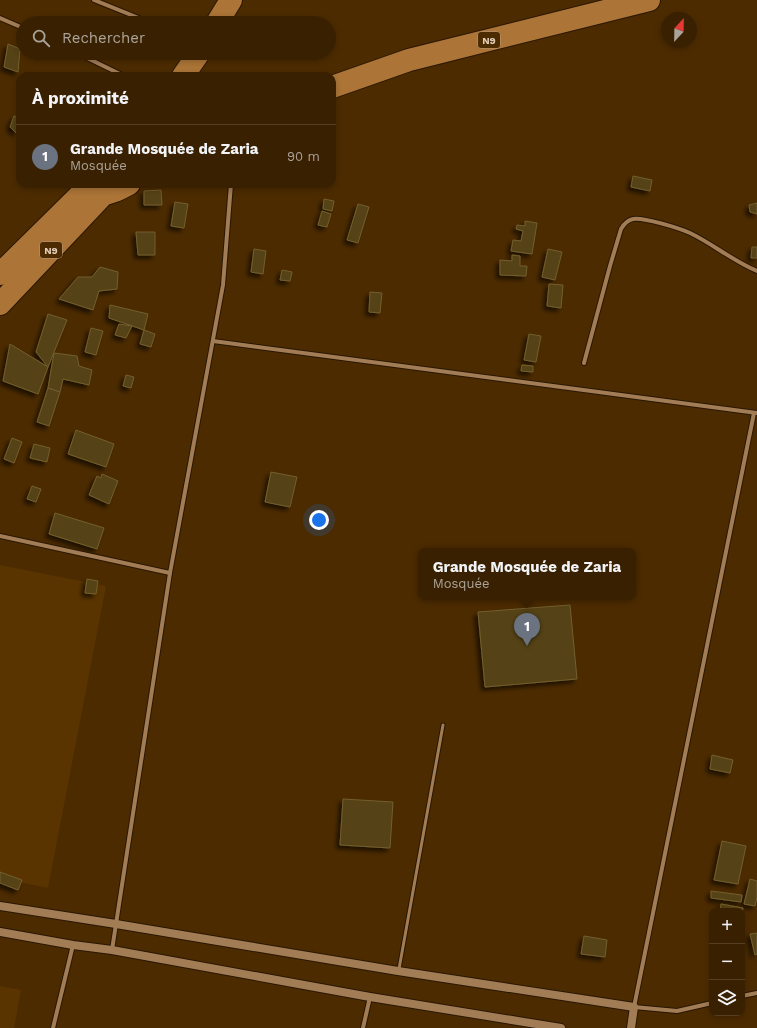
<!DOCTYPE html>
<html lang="fr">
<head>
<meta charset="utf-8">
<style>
	body { margin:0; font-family:"Work Sans",sans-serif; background:#40280a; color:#f1f3f6 }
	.controls { position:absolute; right:12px; bottom:12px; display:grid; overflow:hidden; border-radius:8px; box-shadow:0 2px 6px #0003 }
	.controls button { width:36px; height:36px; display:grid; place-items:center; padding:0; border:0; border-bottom:1px solid #533e22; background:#392000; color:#f1f3f6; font:20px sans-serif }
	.compass { position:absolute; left:661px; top:12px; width:36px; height:36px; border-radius:50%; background:#392000; box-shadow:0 2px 6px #0003; rotate:22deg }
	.you { position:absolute; left:319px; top:520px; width:14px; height:14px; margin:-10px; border:3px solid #fff; border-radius:50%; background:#1a73e8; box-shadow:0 0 0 6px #1a73e833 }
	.badge { display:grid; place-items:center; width:26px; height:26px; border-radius:50%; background:#8bbbb9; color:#fff; font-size:13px; font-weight:700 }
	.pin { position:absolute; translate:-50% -33px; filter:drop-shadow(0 1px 2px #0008) }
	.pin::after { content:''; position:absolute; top:21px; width:14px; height:12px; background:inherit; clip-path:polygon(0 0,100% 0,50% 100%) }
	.popup { position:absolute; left:418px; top:548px; width:218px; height:52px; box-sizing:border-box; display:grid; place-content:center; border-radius:8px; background:#392000; filter:drop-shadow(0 1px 3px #0005); font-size:13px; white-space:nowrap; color:#aba399 }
	.popup b { font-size:15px; color:#f1f3f6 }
	.popup::after { content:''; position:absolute; left:50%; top:100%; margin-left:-8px; border:8px solid transparent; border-top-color:#392000 }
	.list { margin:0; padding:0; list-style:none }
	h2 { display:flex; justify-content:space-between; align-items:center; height:52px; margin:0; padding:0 16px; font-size:17px }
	h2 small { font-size:13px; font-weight:400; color:#aba399 }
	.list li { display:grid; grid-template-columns:26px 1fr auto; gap:12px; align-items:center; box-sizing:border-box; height:64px; padding:0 16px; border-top:1px solid #533e22 }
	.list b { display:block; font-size:15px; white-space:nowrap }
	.list p { margin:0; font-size:13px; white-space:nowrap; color:#aba399 }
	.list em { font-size:13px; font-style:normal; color:#aba399 }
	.icon { flex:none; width:22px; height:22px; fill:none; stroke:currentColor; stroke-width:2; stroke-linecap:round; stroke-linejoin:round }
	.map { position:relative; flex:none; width:757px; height:1028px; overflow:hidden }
	.search { position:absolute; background:#392000; box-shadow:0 2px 6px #0003; left:16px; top:16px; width:320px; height:44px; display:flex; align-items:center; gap:10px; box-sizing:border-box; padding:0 14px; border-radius:22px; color:#aba399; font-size:15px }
	.panel { position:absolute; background:#392000; box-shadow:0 2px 6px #0003; left:16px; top:72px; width:320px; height:116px; border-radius:12px }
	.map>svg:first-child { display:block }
</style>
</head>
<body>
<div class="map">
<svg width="757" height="1028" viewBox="0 0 757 1028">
	<defs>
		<filter id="shadow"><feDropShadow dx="-3.5" dy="3.5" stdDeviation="2" flood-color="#0009"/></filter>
	</defs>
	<rect width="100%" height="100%" fill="#4c2b00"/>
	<g fill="#5a3400">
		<polygon points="0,565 106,586 48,888 0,878"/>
		<polygon points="0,986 21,990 14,1028 0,1028"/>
	</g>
	<g fill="#554213" stroke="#735f2f" filter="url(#shadow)">
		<polygon points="8,44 20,49 18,72 4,67"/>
		<polygon points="14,116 20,118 20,124 16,133 10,127"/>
		<polygon points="633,176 652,180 650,191 631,187"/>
		<polygon points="161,190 162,205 144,205 144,191"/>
		<polygon points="324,199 334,201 332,211 323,209"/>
		<polygon points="175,202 188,204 184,228 171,226"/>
		<polygon points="757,203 757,214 750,212 749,205"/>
		<polygon points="358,204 369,207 358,243 347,240"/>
		<polygon points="322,211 331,214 327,227 318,225"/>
		<polygon points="525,221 537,223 532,254 511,251 513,240 521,241 523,231 516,229 517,225 525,226"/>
		<polygon points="136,232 155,232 155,255 138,255"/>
		<polygon points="752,247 757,247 757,258 751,258"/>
		<polygon points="254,249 266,251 263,274 251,272"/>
		<polygon points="548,249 562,252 555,280 542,277"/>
		<polygon points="512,255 520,256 520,266 527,266 526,276 500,275 500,260 512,261"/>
		<polygon points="100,267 118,272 117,289 99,291 93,310 59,299 78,277 92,277"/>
		<polygon points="282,270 292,272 290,281 280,280"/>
		<polygon points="549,284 563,285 561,308 547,306"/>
		<polygon points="370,292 382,293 380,313 369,312"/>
		<polygon points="110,305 148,314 144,330 109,318"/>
		<polygon points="48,314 67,320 48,367 36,352"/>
		<polygon points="119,324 132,326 126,338 115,335"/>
		<polygon points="91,328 103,331 96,355 85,352"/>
		<polygon points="144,330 155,334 151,347 140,344"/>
		<polygon points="529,334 541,336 536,362 524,360"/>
		<polygon points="10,344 48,367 38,394 3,381"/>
		<polygon points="54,353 77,356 79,366 92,370 89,385 63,379 60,392 48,388"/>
		<polygon points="522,365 533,366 533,372 521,371"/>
		<polygon points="126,375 134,377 131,388 123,386"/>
		<polygon points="48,388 60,392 49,426 37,422"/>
		<polygon points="76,430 114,444 106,467 68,454"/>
		<polygon points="12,438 22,442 14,463 4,459"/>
		<polygon points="34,444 50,448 47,462 30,458"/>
		<polygon points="271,472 297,477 290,507 265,502"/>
		<polygon points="102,474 118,481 109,504 89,495 97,476 101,478"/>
		<polygon points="32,486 41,489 36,502 27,499"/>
		<polygon points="55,513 104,528 97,549 49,534"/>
		<polygon points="87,579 98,581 96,594 85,593"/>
		<polygon points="570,605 577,679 485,687 478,612"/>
		<polygon points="712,755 733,760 730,773 710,769"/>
		<polygon points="343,799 393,802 390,848 340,845"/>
		<polygon points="722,841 746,846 738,884 714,880"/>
		<polygon points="0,872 22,880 18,890 0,883"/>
		<polygon points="750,879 757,881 757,897 755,906 744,904"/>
		<polygon points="711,891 742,895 741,902 711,898"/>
		<polygon points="721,904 743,908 742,913 742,911 720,911"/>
		<polygon points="757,933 757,954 755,955 750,934"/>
		<polygon points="584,936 607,940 605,957 581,954"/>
	</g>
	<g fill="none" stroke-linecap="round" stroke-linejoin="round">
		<g stroke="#291704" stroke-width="5">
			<polyline id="lane" points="399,969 443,725"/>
		</g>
		<g stroke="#291704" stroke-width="6">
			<g id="street">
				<polyline points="94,0 151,23"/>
				<polyline points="0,18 23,28"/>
				<polyline points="77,53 124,76"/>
				<polyline points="213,341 757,413"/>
				<path d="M584,363L610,266L621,229C624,224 627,220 633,219C643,217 679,228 690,233C713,244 733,261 757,271"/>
				<polyline points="0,536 170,573"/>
				<polyline points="112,950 170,573 223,285 231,184"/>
				<polyline points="742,996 757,993"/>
				<polyline points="712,1003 677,1011 634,1007 754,413"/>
				<polyline points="53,1028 73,945"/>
				<polyline points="363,1028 370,997"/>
			</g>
		</g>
		<g stroke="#291704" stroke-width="10">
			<g id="secondary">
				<polyline points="0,906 116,924 398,971 634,1007 631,1028"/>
				<polyline points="0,932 73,945 112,950 370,997 561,1028"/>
			</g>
		</g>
		<g stroke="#291704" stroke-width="24">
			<g id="highway">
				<polyline points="217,23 231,0"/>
				<polyline points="183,76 199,53"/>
				<polyline points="332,87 409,60 649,0"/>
				<path d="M95,195C108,195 118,190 129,184"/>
				<polyline points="0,274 91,184"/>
				<polyline points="0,304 103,195 109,184"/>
			</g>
		</g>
		<use href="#lane" stroke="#a27c55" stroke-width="3"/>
		<use href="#street" stroke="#a27c55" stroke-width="4"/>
		<use href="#secondary" stroke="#a27c55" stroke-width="8"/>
		<use href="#highway" stroke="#ac7537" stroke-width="22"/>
	</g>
	<g text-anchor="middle" stroke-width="4" stroke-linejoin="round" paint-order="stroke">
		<g fill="#4c2b00" stroke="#b59c82" stroke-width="1">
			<rect x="478" y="32" width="22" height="16" rx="3"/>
			<rect x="40" y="242" width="22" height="16" rx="3"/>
		</g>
		<g font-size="10" font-weight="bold" fill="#e2cdb9">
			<text x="489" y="44">N9</text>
			<text x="51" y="254">N9</text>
		</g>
	</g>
</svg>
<div class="controls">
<button>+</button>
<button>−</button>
<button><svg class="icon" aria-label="layers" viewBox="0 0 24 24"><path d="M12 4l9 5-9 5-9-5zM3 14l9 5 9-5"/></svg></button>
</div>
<svg class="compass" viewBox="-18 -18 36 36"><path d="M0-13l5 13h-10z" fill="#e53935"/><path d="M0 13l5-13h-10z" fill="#aba399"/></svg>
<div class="you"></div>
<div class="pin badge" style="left:527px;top:646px;background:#6b7280">1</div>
<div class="popup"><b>Grande Mosquée de Zaria</b>Mosquée</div>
<div class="search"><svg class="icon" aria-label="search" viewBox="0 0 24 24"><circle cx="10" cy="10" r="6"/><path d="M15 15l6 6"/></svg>Rechercher</div>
<section class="panel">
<h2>À proximité<small></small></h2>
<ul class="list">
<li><span class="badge" style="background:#6b7280">1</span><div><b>Grande Mosquée de Zaria</b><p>Mosquée</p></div><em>90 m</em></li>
</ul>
</section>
</div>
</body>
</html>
